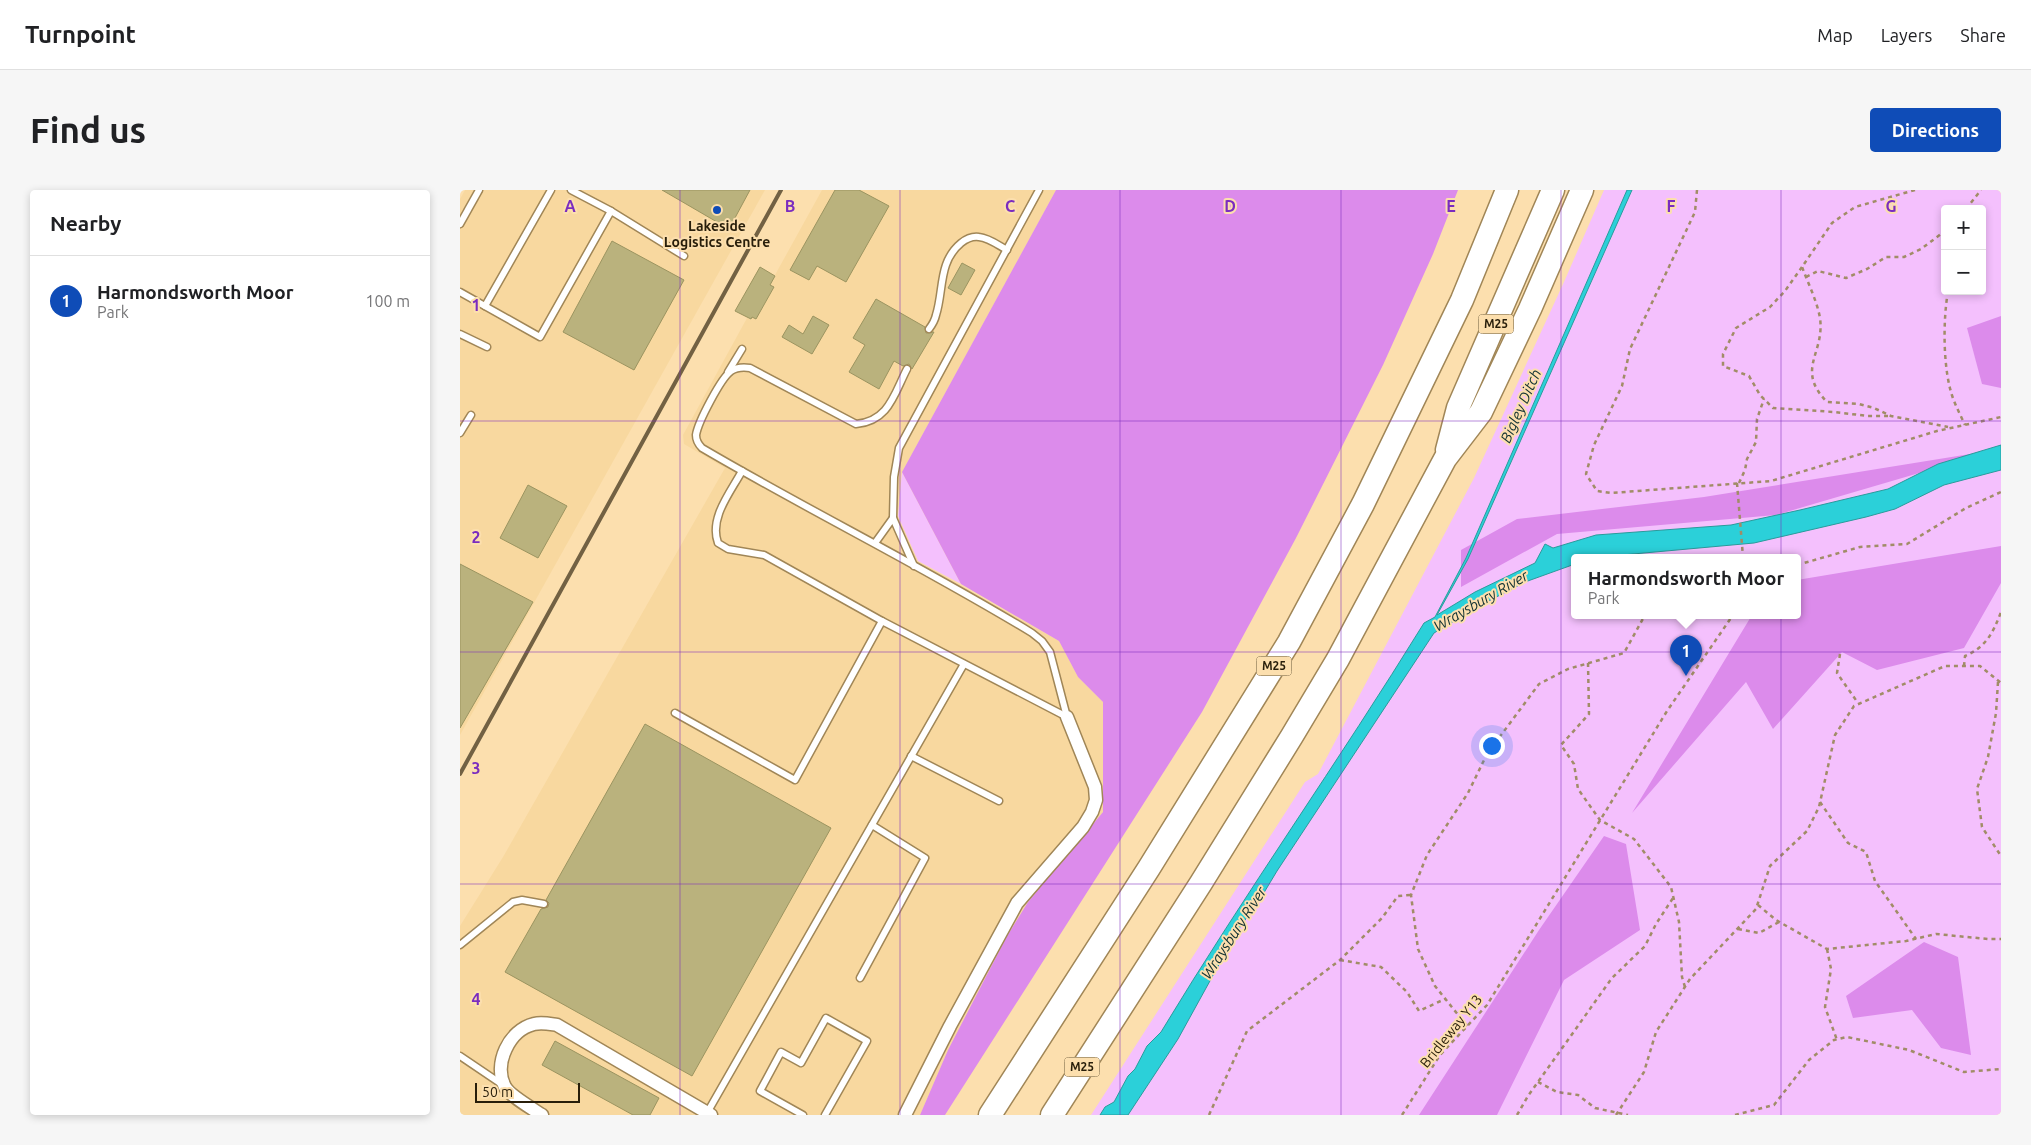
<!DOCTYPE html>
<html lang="en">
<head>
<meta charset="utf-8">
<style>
	body { margin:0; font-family:Ubuntu,sans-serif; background:#f6f6f6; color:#202124 }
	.controls { position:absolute; right:15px; top:15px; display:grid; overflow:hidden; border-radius:5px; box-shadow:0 2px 8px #0003 }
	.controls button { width:45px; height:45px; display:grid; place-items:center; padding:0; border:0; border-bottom:1px solid #e0e0e0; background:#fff; color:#202124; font:25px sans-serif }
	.scale { position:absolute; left:15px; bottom:12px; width:105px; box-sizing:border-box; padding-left:5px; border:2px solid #281e0a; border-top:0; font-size:14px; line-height:18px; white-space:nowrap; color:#281e0a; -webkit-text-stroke:4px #fcdfae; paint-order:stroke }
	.you { position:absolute; left:1031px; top:555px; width:18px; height:18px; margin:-12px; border:4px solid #fff; border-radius:50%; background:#1a73e8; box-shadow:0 0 0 8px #1a73e833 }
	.badge { display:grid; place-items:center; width:32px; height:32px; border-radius:50%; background:#0f4cb7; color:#fff; font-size:16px; font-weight:700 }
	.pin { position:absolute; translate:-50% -41px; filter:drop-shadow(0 1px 2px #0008) }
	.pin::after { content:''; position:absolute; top:26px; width:18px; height:15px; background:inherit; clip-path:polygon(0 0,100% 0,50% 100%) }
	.popup { position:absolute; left:1111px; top:364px; width:230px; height:65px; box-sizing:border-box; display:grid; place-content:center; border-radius:5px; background:#fff; filter:drop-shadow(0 1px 4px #0005); font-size:16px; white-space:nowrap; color:#757577 }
	.popup b { font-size:19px; color:#202124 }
	.popup::after { content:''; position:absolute; left:50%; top:100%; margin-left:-10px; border:10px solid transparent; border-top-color:#fff }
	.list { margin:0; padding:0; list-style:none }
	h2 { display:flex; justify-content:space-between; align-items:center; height:65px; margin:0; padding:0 20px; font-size:21px }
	h2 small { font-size:16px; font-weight:400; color:#757577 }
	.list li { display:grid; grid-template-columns:32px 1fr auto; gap:15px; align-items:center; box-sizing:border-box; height:90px; padding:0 20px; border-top:1px solid #e0e0e0 }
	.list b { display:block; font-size:19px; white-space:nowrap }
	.list p { margin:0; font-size:16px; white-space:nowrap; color:#757577 }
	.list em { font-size:16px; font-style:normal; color:#757577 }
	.map { position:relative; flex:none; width:1541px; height:925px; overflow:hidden; border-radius:5px }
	header { display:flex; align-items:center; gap:30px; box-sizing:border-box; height:70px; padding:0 25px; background:#fff; border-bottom:1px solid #e0e0e0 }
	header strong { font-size:24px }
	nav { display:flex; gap:28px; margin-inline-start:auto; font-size:18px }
	.intro { display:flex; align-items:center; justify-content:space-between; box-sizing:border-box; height:120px; padding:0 30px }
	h1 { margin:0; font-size:35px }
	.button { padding:12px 22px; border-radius:5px; background:#0f4cb7; color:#fff; font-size:18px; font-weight:700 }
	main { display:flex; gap:30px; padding:0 30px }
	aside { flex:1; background:#fff; border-radius:5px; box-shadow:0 2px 8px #0003 }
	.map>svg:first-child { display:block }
</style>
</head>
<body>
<header>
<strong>Turnpoint</strong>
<nav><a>Map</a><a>Layers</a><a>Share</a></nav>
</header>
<div class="intro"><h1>Find us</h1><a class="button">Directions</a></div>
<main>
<aside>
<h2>Nearby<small></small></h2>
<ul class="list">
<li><span class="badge">1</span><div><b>Harmondsworth Moor</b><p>Park</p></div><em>100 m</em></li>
</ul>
</aside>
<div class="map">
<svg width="1541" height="925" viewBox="0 0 1541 925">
	<rect width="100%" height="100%" fill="#fcdfae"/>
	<g fill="#f8d89f">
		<polygon points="5,0 305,0 0,545 0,9"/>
		<polygon points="362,0 596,0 442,282 438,326 458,371 599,451 618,487 643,512 643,622 568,712 547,746 488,860 460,925 0,925 0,736 43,667 265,278 224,254 223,245 287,128 275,121 300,77 315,85"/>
	</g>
	<g fill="#f4c0fd" fill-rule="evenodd">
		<path d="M1144,0H1541V925H631L845,592L858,584L1014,288L1104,92ZM1485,19H1522V101H1485ZM1115,367H1337V425H1115Z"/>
		<polygon points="442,282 501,394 458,371 438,326"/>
	</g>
	<g fill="#dc8beb">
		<polygon points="596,0 998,0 973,64 923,175 836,348 742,522 485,925 460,925 488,860 547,746 568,712 643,622 643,512 618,487 599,451 501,394 442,282"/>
		<polygon points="1541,126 1541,198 1522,194 1507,138"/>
		<polygon points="1541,259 1316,325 1097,344 1001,397 1001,360 1057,329 1244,307"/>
		<polygon points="1541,356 1541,393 1504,458 1417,480 1382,462 1313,539 1286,492 1172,623 1292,425 1337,425 1337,390"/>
		<polygon points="1144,646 1166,654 1180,740 1104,790 1037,925 959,925 1079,740"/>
		<polygon points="1464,752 1498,767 1511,865 1481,858 1452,820 1393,828 1386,806"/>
	</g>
	<path fill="#2bd0d9" stroke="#2a9b9b" d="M1167,0H1172L1008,369L977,425L1015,402L1075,373L1085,354L1093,358L1136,345L1271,335L1340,320L1428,299L1478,274L1541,255V280L1484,295L1435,319L1406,327L1294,353L1140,367H1115V374L1065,392L1023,414L974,443L817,681L802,706L778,740L718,849L668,925H640L645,917L654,912L668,886L675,879L687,856L701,842C785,703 879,571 964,433L975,427L1006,368Z"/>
	<g fill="#bab27d" stroke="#9b9460">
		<polygon points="202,0 290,0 269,39"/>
		<polygon points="375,0 399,0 429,16 386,92 357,76 349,90 330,80"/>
		<polygon points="152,51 224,90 174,180 103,142"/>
		<polygon points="502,73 515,80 501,105 488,98"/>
		<polygon points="300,77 315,86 310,95 314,97 296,129 292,127 291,129 275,121"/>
		<polygon points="416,109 465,137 466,143 474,142 452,179 449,174 443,176 434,171 419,199 389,182 405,155 393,148"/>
		<polygon points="353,126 369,135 352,164 322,147 329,135 343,144"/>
		<polygon points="68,295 107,316 78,368 40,348"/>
		<polygon points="0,374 73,412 0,538"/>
		<polygon points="185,534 371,638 232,886 45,782 81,719 88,717 89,713 86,710"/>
		<polygon points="95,851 199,908 190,925 173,925 82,875"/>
	</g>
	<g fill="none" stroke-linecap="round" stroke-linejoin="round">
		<g stroke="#a08657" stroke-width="9">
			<g id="lane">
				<polyline points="111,0 151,21"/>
				<polyline points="0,34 19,0"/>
				<polyline points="0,102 80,147 151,21 224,66"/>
				<polyline points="25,116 91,0"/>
				<path d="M469,139C472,135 475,130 476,125C484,100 478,72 501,53C506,49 512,46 519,47C529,48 538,55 547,60"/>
				<polyline points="0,144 27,157"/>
				<path d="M447,179C434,204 429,231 396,234L290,178C283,177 277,177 271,181C261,188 238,232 236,245C236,251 239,255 242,258C351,322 464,377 572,443L582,451L590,462L607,527"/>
				<polyline points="268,182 282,159"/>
				<polyline points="0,243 11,225"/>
				<path d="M282,281C270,303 249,328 258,353L268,359L304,365L422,431"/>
				<polyline points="415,353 433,328"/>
				<polyline points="454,376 433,328 434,287 439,258 579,0"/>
				<polyline points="215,523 335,590 422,431 607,527"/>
				<polyline points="451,566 539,611"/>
				<polyline points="0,755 53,712 62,710 84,714"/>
				<polyline points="400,788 465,668 412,635"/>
				<polyline points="0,866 43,895"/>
				<polyline points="247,923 504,474"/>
				<polyline points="343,925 300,901 321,862 341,873 366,828 407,851 365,925"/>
			</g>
		</g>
		<g stroke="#a08657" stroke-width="15">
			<g id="street">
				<path d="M82,925C73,919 50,906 45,897C33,874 49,840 74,834C82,832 90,834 97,835L251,925"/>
				<polyline points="445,925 490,836 557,713 623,637 632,622 636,610 635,597 607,527"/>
			</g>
		</g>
		<g stroke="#a08657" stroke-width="25">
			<g id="highway">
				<polyline points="987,260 998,218 1093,0"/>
				<polyline points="530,925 689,678 829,452 903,314 1002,110 1047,0"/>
				<polyline points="592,925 741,693 832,546 878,469 985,269 1021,222 1070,119 1122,0"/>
			</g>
		</g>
		<g stroke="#a18c67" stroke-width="2.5" stroke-dasharray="4 4" stroke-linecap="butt">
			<polyline points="1237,0 1235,22 1170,159 1162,196 1134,255 1126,284 1137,301 1151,303 1311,291 1477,241 1541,227"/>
			<path d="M1455,0L1395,17L1372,33L1342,77C1348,93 1357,111 1360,128C1365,164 1335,179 1367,212L1399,214L1414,218L1431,226L1488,237"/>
			<polyline points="1506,19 1521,0"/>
			<polyline points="1342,77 1325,101 1310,117 1276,138 1263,164 1263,176 1289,186 1300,205 1313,218 1374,222 1408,226 1428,226"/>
			<polyline points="1346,87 1358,81 1386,88 1407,79 1426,67 1444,67 1461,59 1485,41"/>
			<path d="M1488,101C1483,130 1483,174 1491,202C1494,213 1500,224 1505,235"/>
			<polyline points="1277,293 1283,367"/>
			<polyline points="1279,293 1285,280 1287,269 1296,252 1297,229 1304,209"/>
			<polyline points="1337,375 1400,357 1447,354 1506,318 1541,302"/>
			<polyline points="1380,464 1377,483 1398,513"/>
			<polyline points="1128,473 1129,524 1101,555 1114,574 1118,599 1140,630 1174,649 1211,697 1219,732 1222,787 1225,797"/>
			<path d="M1504,476L1505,466C1526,457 1533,443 1541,422"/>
			<polyline points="1538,492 1536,523 1528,567 1517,599 1522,637 1541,666"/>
			<polyline points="1360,612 1388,653 1406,662 1415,691 1456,749"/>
			<polyline points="1298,715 1316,730 1367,759 1446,751 1476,744 1528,749 1541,749"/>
			<polyline points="1278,739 1299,743 1319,732"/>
			<polyline points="1367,759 1371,779 1365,817 1377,850"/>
			<polyline points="880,770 921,777 947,802 959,821 985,809"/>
			<polyline points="1007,836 975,796 958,759 951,705 967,665 1008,603 1027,564 1079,494 1108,479 1164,463 1185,425"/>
			<polyline points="1078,892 1097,902 1118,905 1135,918 1168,925"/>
			<polyline points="749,925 787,841 880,770 922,728 938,706 951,705"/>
			<polyline points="942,925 980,865 1027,815 1207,521 1273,425"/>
			<polyline points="1057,925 1068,906 1152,788 1185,756 1196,734 1213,708"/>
			<polyline points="1156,925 1184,882 1196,842 1230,789 1296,719 1310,676 1347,641 1359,617 1375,545 1394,516 1485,476 1520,476 1541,493"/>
			<polyline points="1275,925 1314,915 1349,870 1374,850 1387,847 1449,860 1504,882 1541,879"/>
		</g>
		<use href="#lane" stroke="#fff" stroke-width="6"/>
		<use href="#street" stroke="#fff" stroke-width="12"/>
		<use href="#highway" stroke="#fff" stroke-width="22"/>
		<polyline stroke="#726143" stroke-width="4" points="0,584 321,0"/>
	</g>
	<path fill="none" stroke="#7b2cbf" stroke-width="1" stroke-opacity="0.55" d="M220,0V925M440,0V925M660,0V925M881,0V925M1101,0V925M1321,0V925M0,231H1541M0,462H1541M0,694H1541"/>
	<circle fill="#0f4cb7" stroke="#fcdfae" stroke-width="2" cx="257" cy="20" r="5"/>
	<g text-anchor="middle" stroke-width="4" stroke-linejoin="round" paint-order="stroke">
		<g fill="#fcdfae" stroke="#68583b" stroke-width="1">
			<rect x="1018.5" y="124.5" width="35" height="19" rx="4"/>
			<rect x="796.5" y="466.5" width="35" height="19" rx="4"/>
			<rect x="604.5" y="867.5" width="35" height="19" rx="4"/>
		</g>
		<g font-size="12" font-weight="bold" fill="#281e0a">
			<text x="1036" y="138">M25</text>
			<text x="814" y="480">M25</text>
			<text x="622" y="881">M25</text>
		</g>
		<g font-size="14" font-weight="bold" fill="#281e0a" stroke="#fcdfae">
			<text x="257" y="41">Lakeside<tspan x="257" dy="16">Logistics Centre</tspan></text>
		</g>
		<g font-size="14" fill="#281e0a" stroke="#fcdfae">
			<text transform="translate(991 841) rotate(-51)" y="5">Bridleway Y13</text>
		</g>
		<g font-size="15" font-style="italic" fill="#103032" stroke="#fcdfae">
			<text transform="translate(1061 216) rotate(-66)" y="5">Bigley Ditch</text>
			<text transform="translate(1021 411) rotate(-30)" y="5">Wraysbury River</text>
			<text transform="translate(774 743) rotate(-57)" y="5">Wraysbury River</text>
		</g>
	</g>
	<g font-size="16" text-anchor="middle" font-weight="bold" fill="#7b2cbf" stroke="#fcdfae" stroke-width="4" stroke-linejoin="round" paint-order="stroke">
		<text x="110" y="22">A</text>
		<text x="330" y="22">B</text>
		<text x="550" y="22">C</text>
		<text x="770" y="22">D</text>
		<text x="991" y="22">E</text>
		<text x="1211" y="22">F</text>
		<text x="1431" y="22">G</text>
		<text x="16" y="121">1</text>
		<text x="16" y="353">2</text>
		<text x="16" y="584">3</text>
		<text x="16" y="815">4</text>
	</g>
</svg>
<div class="controls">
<button>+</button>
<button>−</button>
</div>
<div class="scale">50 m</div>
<div class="you"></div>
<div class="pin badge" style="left:1226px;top:486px">1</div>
<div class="popup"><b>Harmondsworth Moor</b>Park</div>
</div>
</main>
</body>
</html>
